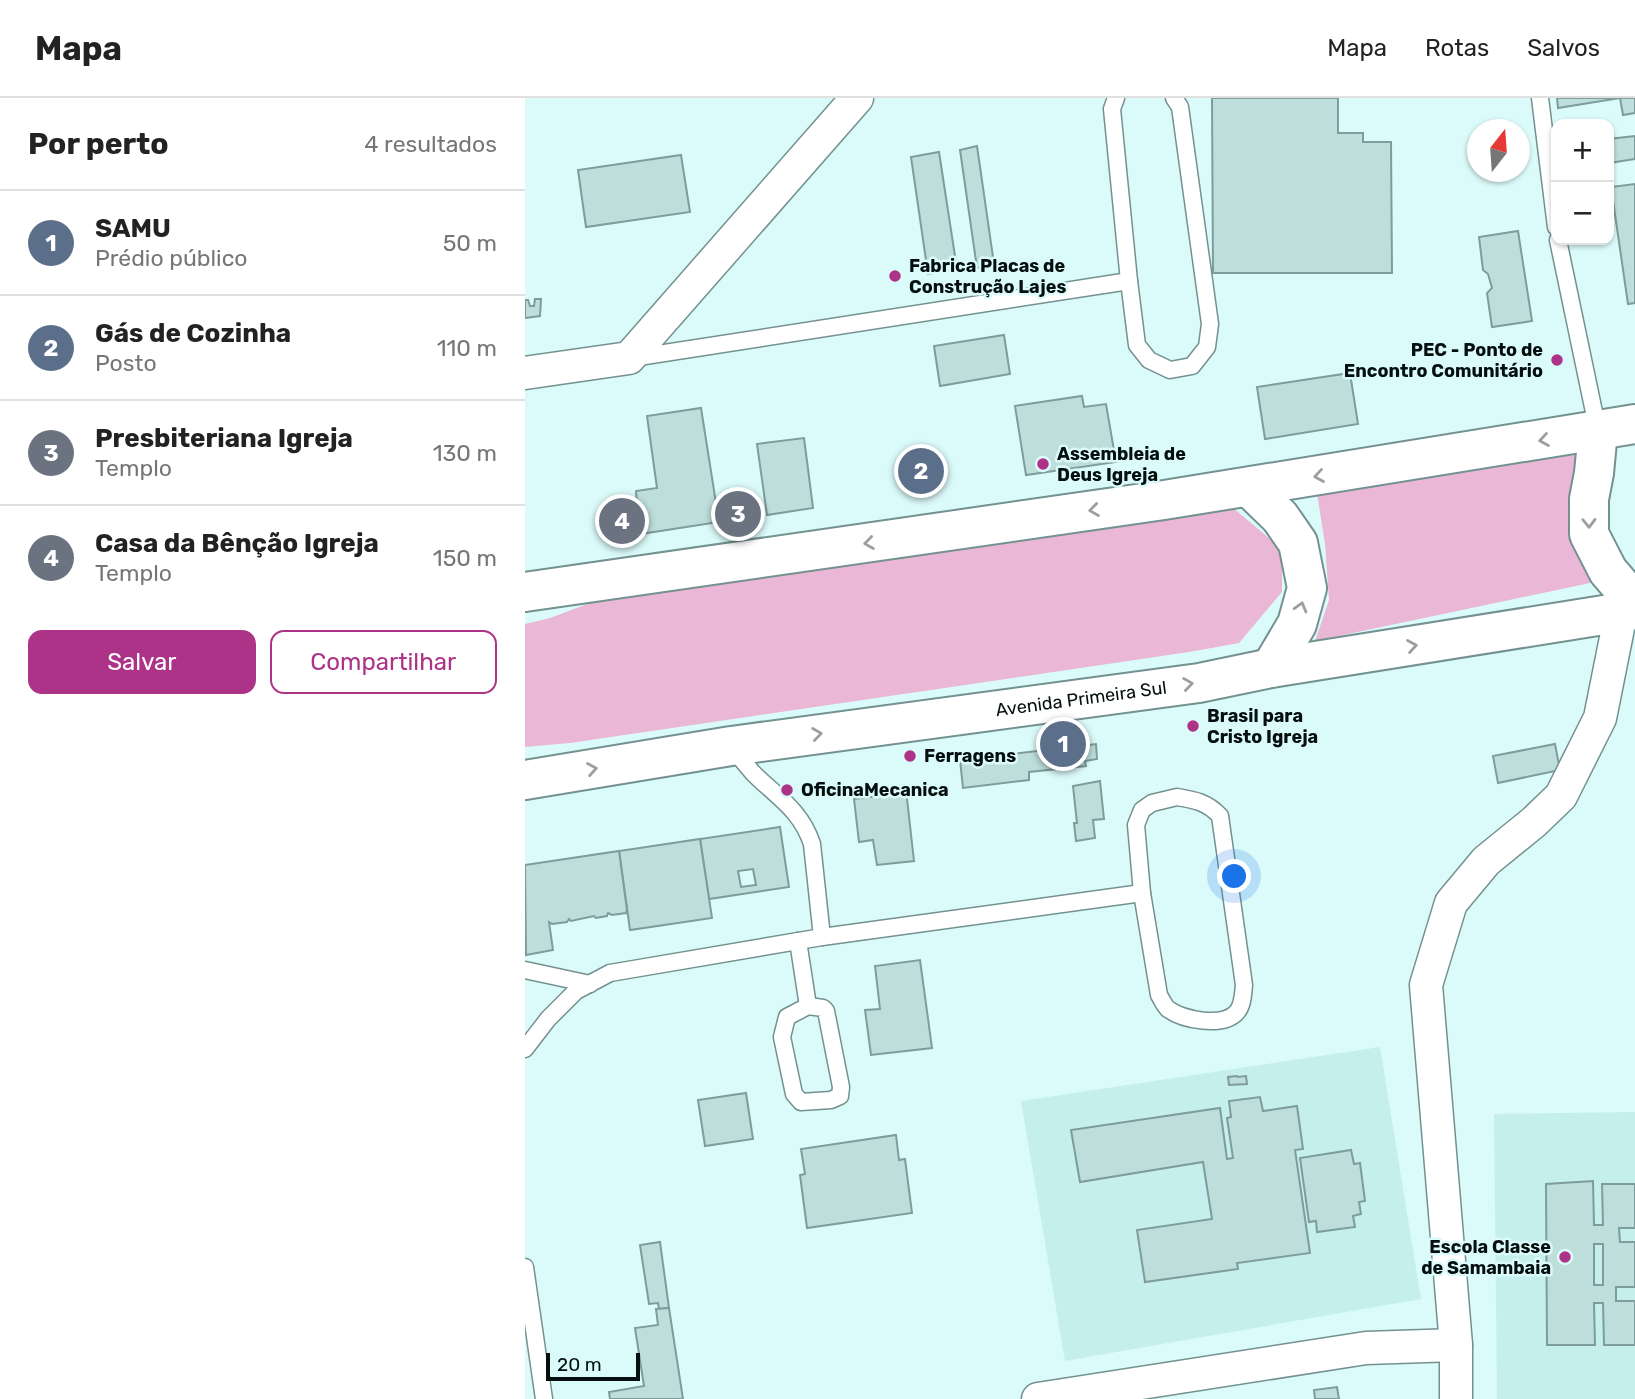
<!DOCTYPE html>
<html lang="pt">
<head>
<meta charset="utf-8">
<style>
	body { margin:0; font-family:Rubik,sans-serif; background:#f6f6f6; color:#222 }
	.controls { position:absolute; right:21px; top:21px; display:grid; overflow:hidden; border-radius:14px; box-shadow:0 2px 5px #0004 }
	.controls button { width:63px; height:63px; display:grid; place-items:center; padding:0; border:0; border-bottom:2px solid #e0e0e0; background:#fff; color:#222; font:35px sans-serif }
	.compass { position:absolute; left:942px; top:21px; width:63px; height:63px; border-radius:50%; background:#fff; box-shadow:0 2px 5px #0004; rotate:17deg }
	.scale { position:absolute; left:21px; bottom:18px; width:94px; box-sizing:border-box; padding-left:7px; border:4px solid #050f0f; border-top:0; font-size:19px; line-height:24px; white-space:nowrap; color:#050f0f; -webkit-text-stroke:5px #dbfbfa; paint-order:stroke }
	.you { position:absolute; left:710px; top:779px; width:24px; height:24px; margin:-18px; border:5px solid #fff; border-radius:50%; background:#1a73e8; box-shadow:0 0 0 10px #1a73e833 }
	.badge { display:grid; place-items:center; width:46px; height:46px; border-radius:50%; background:#ac3388; color:#fff; font-size:23px; font-weight:700 }
	.pin { position:absolute; translate:-50% -50%; border:4px solid #fff; box-shadow:0 2px 7px #0006 }
	.list { margin:0; padding:0; list-style:none }
	h2 { display:flex; justify-content:space-between; align-items:center; height:91px; margin:0; padding:0 28px; font-size:30px }
	h2 small { font-size:23px; font-weight:400; color:#767676 }
	.list li { display:grid; grid-template-columns:46px 1fr auto; gap:21px; align-items:center; box-sizing:border-box; height:105px; padding:0 28px; border-top:2px solid #e0e0e0 }
	.list b { display:block; font-size:26px; white-space:nowrap }
	.list p { margin:0; font-size:23px; white-space:nowrap; color:#767676 }
	.list em { font-size:23px; font-style:normal; color:#767676 }
	.actions { display:flex; gap:14px; padding:21px 28px }
	.actions a { flex:1; padding:16px 0; border:2px solid #ac3388; border-radius:14px; text-align:center; font-size:24px; color:#ac3388 }
	.actions .main { background:#ac3388; color:#fff }
	.map { position:relative; flex:none; width:1110px; height:1301px; overflow:hidden }
	header { display:flex; align-items:center; gap:42px; box-sizing:border-box; height:98px; padding:0 35px; background:#fff; border-bottom:2px solid #e0e0e0 }
	header strong { font-size:33px }
	nav { display:flex; gap:38px; margin-inline-start:auto; font-size:24px }
	main { display:flex }
	aside { flex:1; background:#fff }
	.map>svg:first-child { display:block }
</style>
</head>
<body>
<header>
<strong>Mapa</strong>
<nav><a>Mapa</a><a>Rotas</a><a>Salvos</a></nav>
</header>
<main>
<aside>
<h2>Por perto<small>4 resultados</small></h2>
<ul class="list">
<li><span class="badge" style="background:#5c6f8a">1</span><div><b>SAMU</b><p>Prédio público</p></div><em>50 m</em></li>
<li><span class="badge" style="background:#5c6f8a">2</span><div><b>Gás de Cozinha</b><p>Posto</p></div><em>110 m</em></li>
<li><span class="badge" style="background:#6b7280">3</span><div><b>Presbiteriana Igreja</b><p>Templo</p></div><em>130 m</em></li>
<li><span class="badge" style="background:#6b7280">4</span><div><b>Casa da Bênção Igreja</b><p>Templo</p></div><em>150 m</em></li>
</ul>
<div class="actions"><a class="main">Salvar</a><a>Compartilhar</a></div>
</aside>
<div class="map">
<svg width="1110" height="1301" viewBox="0 0 1110 1301">
	<rect width="100%" height="100%" fill="#dbfbfa"/>
	<g fill="#c5efed">
		<polygon points="855,949 896,1201 540,1263 496,1003"/>
		<polygon points="1110,1014 1110,1301 972,1301 969,1016"/>
	</g>
	<g fill="#eab7d6">
		<polygon points="1063,348 1084,481 790,543 804,502 800,446 791,389"/>
		<polygon points="701,404 757,451 757,494 714,545 664,554 45,645 0,649 0,526 25,520 81,499"/>
	</g>
	<g fill="#bededc" stroke="#7e9c9b" stroke-width="2" fill-rule="evenodd">
		<polygon points="687,0 813,0 813,35 838,35 838,44 866,44 867,175 688,175"/>
		<polygon points="1032,0 1110,0 1110,15 1098,17 1095,0 1033,10"/>
		<polygon points="1110,38 1110,61 1084,65 1084,41"/>
		<polygon points="452,48 469,166 452,170 435,52"/>
		<polygon points="414,54 432,171 403,176 386,59"/>
		<polygon points="156,57 165,114 61,129 53,72"/>
		<polygon points="1110,86 1110,205 1103,206 1086,89"/>
		<polygon points="993,133 1007,223 967,229 962,195 967,190 963,176 958,172 954,139"/>
		<polygon points="10,201 16,201 15,218 0,220 0,202 3,202 5,208 9,208"/>
		<polygon points="479,237 485,276 415,288 409,248"/>
		<polygon points="825,275 833,326 740,341 732,289"/>
		<polygon points="557,298 559,309 581,306 591,364 501,377 490,308"/>
		<polygon points="176,310 194,424 109,437 106,416 108,416 107,408 112,407 111,393 132,390 122,318"/>
		<polygon points="279,340 288,410 242,417 232,346"/>
		<polygon points="571,646 572,661 560,663 561,668 504,674 504,682 438,690 435,662"/>
		<polygon points="1030,646 1035,672 973,685 968,658"/>
		<polygon points="575,683 579,721 568,722 570,740 551,743 549,725 552,725 548,688"/>
		<polygon points="381,692 389,763 352,767 348,742 334,744 329,701 372,696 371,693"/>
		<path d="M255,729L264,789L184,801L175,741ZM228,771L231,787L216,789L213,773Z"/>
		<polygon points="175,741 187,820 105,832 94,753"/>
		<polygon points="94,753 102,812 101,815 87,817 83,815 82,818 71,820 69,818 46,823 44,821 42,824 27,826 24,824 28,852 1,857 0,767"/>
		<polygon points="395,862 407,950 346,957 340,912 355,911 350,868"/>
		<polygon points="712,978 713,979 721,978 722,986 704,987 703,979"/>
		<polygon points="221,995 228,1041 180,1048 173,1002"/>
		<polygon points="735,999 738,1013 772,1008 778,1051 770,1052 785,1155 712,1165 713,1171 620,1184 612,1132 687,1121 678,1064 555,1084 546,1032 695,1010 702,1061 708,1060 702,1020 706,1019 704,1003"/>
		<polygon points="371,1037 374,1062 380,1061 387,1115 282,1130 275,1077 280,1076 276,1051"/>
		<polygon points="826,1052 829,1066 835,1065 840,1103 834,1104 836,1116 828,1118 830,1129 792,1134 791,1123 784,1124 775,1060"/>
		<path d="M1068,1083L1069,1127H1078L1077,1086H1110V1130H1094L1095,1144H1110V1189H1091V1203H1110V1247H1079L1078,1205H1069L1070,1247H1022L1021,1086ZM1069,1146H1078V1187H1069Z"/>
		<polygon points="135,1144 144,1210 134,1211 133,1205 124,1206 115,1147"/>
		<polygon points="144,1210 158,1301 85,1301 84,1294 119,1288 110,1230 133,1227 131,1211"/>
		<polygon points="812,1289 814,1301 790,1301 789,1292"/>
	</g>
	<g fill="none" stroke-linecap="round" stroke-linejoin="round">
		<g stroke="#739190" stroke-width="19">
			<g id="service">
				<polyline points="1015,0 1031,129"/>
				<polyline points="1033,142 1073,333"/>
				<polyline points="604,183 612,247 624,262 645,272 667,268 682,249 685,226 655,9 649,0"/>
				<polyline points="107,260 604,183 587,11 591,0"/>
				<path d="M207,650C214,658 221,667 228,675C252,699 276,712 287,746L297,839"/>
				<path d="M652,699C670,702 682,704 695,718L719,887C718,896 718,907 712,914C698,930 658,922 643,911C639,907 637,902 634,897L617,795L611,727L617,712L627,705Z"/>
				<polyline points="273,843 283,908"/>
				<polyline points="0,872 65,886"/>
				<polygon points="283,908 298,910 301,913 316,989 315,998 306,1002 276,1004 269,996 257,939 262,919"/>
				<polyline points="0,951 23,921 51,893 85,875 297,839 617,795"/>
				<polyline points="0,1169 19,1301"/>
			</g>
		</g>
		<g stroke="#739190" stroke-width="35">
			<g id="minor">
				<polyline points="0,275 104,260 332,0"/>
				<polyline points="513,1301 841,1250 931,1247"/>
				<polyline points="931,1301 931,1247 901,887 926,805 961,763 1009,724 1036,698 1075,620 1096,515"/>
			</g>
		</g>
		<g stroke="#739190" stroke-width="42">
			<g id="secondary">
				<polyline points="1073,333 1069,375 1064,401 1064,436 1083,473 1102,495 1110,500"/>
				<polyline points="724,389 755,419 773,445 782,490 772,526 746,570"/>
				<polyline points="0,494 639,402 1110,326"/>
				<path id="s1" d="M0,682L206,648L674,585L746,570L1110,512"/>
			</g>
		</g>
		<use href="#service" stroke="#fff" stroke-width="16"/>
		<use href="#minor" stroke="#fff" stroke-width="32"/>
		<use href="#secondary" stroke="#fff" stroke-width="38"/>
	</g>
	<defs><path id="oneway-chevron" d="M-2-3.5L2.5 0L-2 3.5" fill="none" stroke-width="1.6" stroke-linecap="round" stroke-linejoin="round" transform="scale(1.75)"/></defs>
	<g stroke="#9b9f9f">
		<use href="#oneway-chevron" transform="translate(1019 342) rotate(171)"/>
		<use href="#oneway-chevron" transform="translate(794 378) rotate(171)"/>
		<use href="#oneway-chevron" transform="translate(569 412) rotate(172)"/>
		<use href="#oneway-chevron" transform="translate(1064 425) rotate(89)"/>
		<use href="#oneway-chevron" transform="translate(344 445) rotate(172)"/>
		<use href="#oneway-chevron" transform="translate(776 509) rotate(-74)"/>
		<use href="#oneway-chevron" transform="translate(887 548) rotate(-9)"/>
		<use href="#oneway-chevron" transform="translate(663 586) rotate(-8)"/>
		<use href="#oneway-chevron" transform="translate(292 636) rotate(-8)"/>
		<use href="#oneway-chevron" transform="translate(67 671) rotate(-10)"/>
	</g>
	<g fill="#ac3388" stroke="#dbfbfa" stroke-width="2.5">
		<circle cx="370" cy="178" r="7"/>
		<circle cx="1032" cy="262" r="7"/>
		<circle cx="518" cy="366" r="7"/>
		<circle cx="668" cy="628" r="7"/>
		<circle cx="385" cy="658" r="7"/>
		<circle cx="262" cy="692" r="7"/>
		<circle cx="1040" cy="1159" r="7"/>
	</g>
	<g text-anchor="middle" stroke-width="5" stroke-linejoin="round" paint-order="stroke">
		<g font-size="18" font-weight="bold" fill="#050f0f" stroke="#dbfbfa" text-anchor="start">
			<text x="384" y="174">Fabrica Placas de<tspan x="384" dy="21">Construção Lajes</tspan></text>
			<text x="1018" y="258" text-anchor="end">PEC - Ponto de<tspan x="1018" dy="21">Encontro Comunitário</tspan></text>
			<text x="532" y="362">Assembleia de<tspan x="532" dy="21">Deus Igreja</tspan></text>
			<text x="682" y="624">Brasil para<tspan x="682" dy="21">Cristo Igreja</tspan></text>
			<text x="399" y="664">Ferragens</text>
			<text x="276" y="698">OficinaMecanica</text>
			<text x="1026" y="1155" text-anchor="end">Escola Classe<tspan x="1026" dy="21">de Samambaia</tspan></text>
		</g>
		<g font-size="18" fill="#050f0f" stroke="#dbfbfa">
			<text dy="6" stroke="none"><textPath href="#s1" startOffset="562">Avenida Primeira Sul</textPath></text>
		</g>
	</g>
</svg>
<div class="controls">
<button>+</button>
<button>−</button>
</div>
<svg class="compass" viewBox="-18 -18 36 36"><path d="M0-13l5 13h-10z" fill="#e53935"/><path d="M0 13l5-13h-10z" fill="#767676"/></svg>
<div class="scale">20 m</div>
<div class="you"></div>
<div class="pin badge" style="left:538px;top:646px;background:#5c6f8a">1</div>
<div class="pin badge" style="left:396px;top:373px;background:#5c6f8a">2</div>
<div class="pin badge" style="left:213px;top:416px;background:#6b7280">3</div>
<div class="pin badge" style="left:97px;top:423px;background:#6b7280">4</div>
</div>
</main>
</body>
</html>
